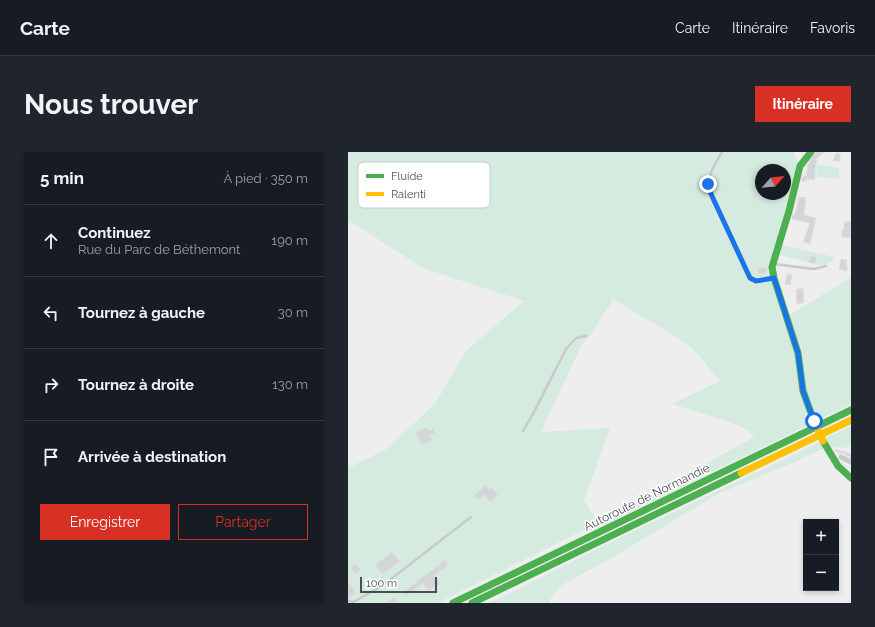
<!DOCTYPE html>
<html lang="fr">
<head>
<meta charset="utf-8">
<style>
	body { margin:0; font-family:Raleway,sans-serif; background:#20242c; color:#f1f3f6 }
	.controls { position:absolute; right:12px; bottom:12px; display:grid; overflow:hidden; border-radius:0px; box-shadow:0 2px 6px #0003 }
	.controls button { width:36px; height:36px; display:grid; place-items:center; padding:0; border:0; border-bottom:1px solid #363941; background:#171b24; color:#f1f3f6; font:20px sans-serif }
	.compass { position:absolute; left:407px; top:12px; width:36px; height:36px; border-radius:50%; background:#171b24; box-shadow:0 2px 6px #0003; rotate:63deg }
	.scale { position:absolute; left:12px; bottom:10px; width:77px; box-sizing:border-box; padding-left:4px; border:2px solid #484e58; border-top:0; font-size:11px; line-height:14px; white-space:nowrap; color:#484e58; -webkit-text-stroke:3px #fff; paint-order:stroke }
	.stop { position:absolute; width:12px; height:12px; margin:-9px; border:3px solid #1a73e8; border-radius:50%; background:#fff }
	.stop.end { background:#1a73e8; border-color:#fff; box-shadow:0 1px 4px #0008 }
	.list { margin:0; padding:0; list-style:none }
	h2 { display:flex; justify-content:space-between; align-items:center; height:52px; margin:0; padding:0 16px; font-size:17px }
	h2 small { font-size:13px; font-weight:400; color:#9ea1a6 }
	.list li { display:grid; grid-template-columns:26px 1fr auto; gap:12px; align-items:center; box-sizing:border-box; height:72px; padding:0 16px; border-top:1px solid #363941 }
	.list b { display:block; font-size:15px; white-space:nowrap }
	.list p { margin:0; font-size:13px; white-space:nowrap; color:#9ea1a6 }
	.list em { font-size:13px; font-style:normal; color:#9ea1a6 }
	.actions { display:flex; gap:8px; padding:12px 16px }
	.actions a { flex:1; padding:9px 0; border:1px solid #d93025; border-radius:0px; text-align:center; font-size:14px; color:#d93025 }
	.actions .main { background:#d93025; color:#fff }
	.icon { flex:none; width:22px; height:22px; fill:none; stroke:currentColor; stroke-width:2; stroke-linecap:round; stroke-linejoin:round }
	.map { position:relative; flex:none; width:503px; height:451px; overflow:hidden; border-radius:0px }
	header { display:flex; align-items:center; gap:24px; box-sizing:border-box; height:56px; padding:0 20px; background:#171b24; border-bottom:1px solid #363941 }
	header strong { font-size:19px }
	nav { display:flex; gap:22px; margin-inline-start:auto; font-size:14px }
	.intro { display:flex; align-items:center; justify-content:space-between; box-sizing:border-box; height:96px; padding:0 24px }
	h1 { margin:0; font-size:28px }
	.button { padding:10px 18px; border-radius:0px; background:#d93025; color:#fff; font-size:14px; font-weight:700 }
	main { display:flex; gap:24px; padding:0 24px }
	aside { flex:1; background:#171b24; border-radius:0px; box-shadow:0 2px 6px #0003 }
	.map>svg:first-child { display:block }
</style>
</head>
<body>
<header>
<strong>Carte</strong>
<nav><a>Carte</a><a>Itinéraire</a><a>Favoris</a></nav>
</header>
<div class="intro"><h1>Nous trouver</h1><a class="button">Itinéraire</a></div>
<main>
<aside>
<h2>5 min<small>À pied · 350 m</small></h2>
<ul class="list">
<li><svg class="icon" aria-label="ahead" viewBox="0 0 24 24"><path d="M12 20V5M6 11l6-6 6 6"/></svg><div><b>Continuez</b><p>Rue du Parc de Béthemont</p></div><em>190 m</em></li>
<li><svg class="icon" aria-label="left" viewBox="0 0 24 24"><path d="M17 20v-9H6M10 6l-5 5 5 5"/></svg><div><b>Tournez à gauche</b></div><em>30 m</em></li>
<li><svg class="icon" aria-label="right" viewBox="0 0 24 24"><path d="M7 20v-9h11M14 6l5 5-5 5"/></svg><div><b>Tournez à droite</b></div><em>130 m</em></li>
<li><svg class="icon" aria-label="arrive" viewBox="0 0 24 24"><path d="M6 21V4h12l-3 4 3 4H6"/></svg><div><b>Arrivée à destination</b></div></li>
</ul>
<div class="actions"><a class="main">Enregistrer</a><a>Partager</a></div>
</aside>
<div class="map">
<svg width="503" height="451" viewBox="0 0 503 451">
	<rect width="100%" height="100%" fill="#eee"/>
	<g fill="#d5ebe0" fill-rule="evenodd">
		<path d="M0,0H446L450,13L423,113L434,168L503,125V252L251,375L236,378L90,451H0V316L37,298L87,252L118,199L176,149L75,116L0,68ZM413,18H437V42H413ZM259,142C285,162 315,174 341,194C352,203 362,218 372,229L324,252L381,270L400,278L406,285L337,323L327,332L250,371L236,348L262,276L193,280L233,194L242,183L265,148Z"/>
		<polygon points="468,12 491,16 491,27 469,25 469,21 466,21 468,21 469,18 467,17"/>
		<polygon points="434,93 486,105 484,110 473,114 467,112 469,105 463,103 460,110 431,103"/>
		<polygon points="503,274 503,294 497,296 482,294 478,286"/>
		<polygon points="472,290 475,297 442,312 370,342 267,404 214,433 204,444 201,451 142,451 259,392"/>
	</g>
	<g fill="#d4d5d7" stroke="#e0e0e1">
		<polygon points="468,0 476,0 469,6 467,18 467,26 466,28 458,27 458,30 453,29 455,23 458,24 460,12"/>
		<polygon points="488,1 492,2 492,9 485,9"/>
		<polygon points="451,45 458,46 456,63 468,66 462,92 455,90 462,71 444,67 445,62 447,62"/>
		<polygon points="496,70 503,70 503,86 494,85 494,78 496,78"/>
		<polygon points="463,103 469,105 467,112 460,110"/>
		<polygon points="493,107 499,108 498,113 500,114 499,119 491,117"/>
		<polygon points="419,115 419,120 418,120 418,121 410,122 410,116"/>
		<polygon points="439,122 444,123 442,133 437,132"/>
		<polygon points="455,136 456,151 449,152 448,137"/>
		<polygon points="79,275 82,279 85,277 87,281 82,283 84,288 74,293 67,281"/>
		<polygon points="487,297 503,302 503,306 495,301 491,301 486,298"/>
		<polygon points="137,333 141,337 143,335 150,343 142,350 136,343 130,348 126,344"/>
		<polygon points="44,400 52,410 34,422 27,413"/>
		<polygon points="97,408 100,413 87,423 92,432 80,439 75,431 58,444 55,440"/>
		<polygon points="8,412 13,418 7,422 2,416"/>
		<polygon points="0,430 8,441 1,446 0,446"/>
		<polygon points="46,445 49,449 47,451 38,451"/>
	</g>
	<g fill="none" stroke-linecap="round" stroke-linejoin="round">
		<g stroke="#c8c9cc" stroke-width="2.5">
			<path d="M374,0C365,16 358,23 363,42L402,126L407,129L425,126"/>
			<polyline points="426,112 466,117 478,114"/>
			<polyline points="175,279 186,260 218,197 228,186 238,184"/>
			<polyline points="0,449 5,450 34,434 123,365"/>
		</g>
		<polyline stroke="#c8c9cc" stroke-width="5" points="493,305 503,310"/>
		<g stroke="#4caf50" stroke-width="7">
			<polyline points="463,0 452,14 441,59 424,115 426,126 450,201 455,239 466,269"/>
			<polyline points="475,289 490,314 503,326"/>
			<polyline points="105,451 503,258"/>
			<polyline points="124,451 393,321"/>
		</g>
		<polyline stroke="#ffc107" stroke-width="7" points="393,321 503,268"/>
		<polyline stroke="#ffc107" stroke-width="7" points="466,269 475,289"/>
	</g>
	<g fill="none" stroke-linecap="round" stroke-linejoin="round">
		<polyline stroke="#1a73e8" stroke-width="5" points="360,32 363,42 402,126 408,129 426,126 450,201 455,239 466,269"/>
	</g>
	<g text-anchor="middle" stroke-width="3" stroke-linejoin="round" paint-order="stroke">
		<g font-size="12" fill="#484e58" stroke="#fff">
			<text transform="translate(299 345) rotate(-26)" y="4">Autoroute de Normandie</text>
		</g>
	</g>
	<rect x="10" y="10" width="132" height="46" rx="6" fill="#fff" stroke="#c8cacd" stroke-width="1"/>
	<rect x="18" y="22" width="18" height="4" fill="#4caf50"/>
	<rect x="18" y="40" width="18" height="4" fill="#ffc107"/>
	<g font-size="11" fill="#484e58">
		<text x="43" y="28">Fluide</text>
		<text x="43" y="46">Ralenti</text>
	</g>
</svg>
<div class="controls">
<button>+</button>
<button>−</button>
</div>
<svg class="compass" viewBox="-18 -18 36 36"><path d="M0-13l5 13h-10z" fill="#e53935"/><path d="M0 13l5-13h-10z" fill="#9ea1a6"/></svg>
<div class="scale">100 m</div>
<div class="stop" style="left:466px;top:269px"></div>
<div class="stop end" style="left:360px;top:32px"></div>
</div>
</main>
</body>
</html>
